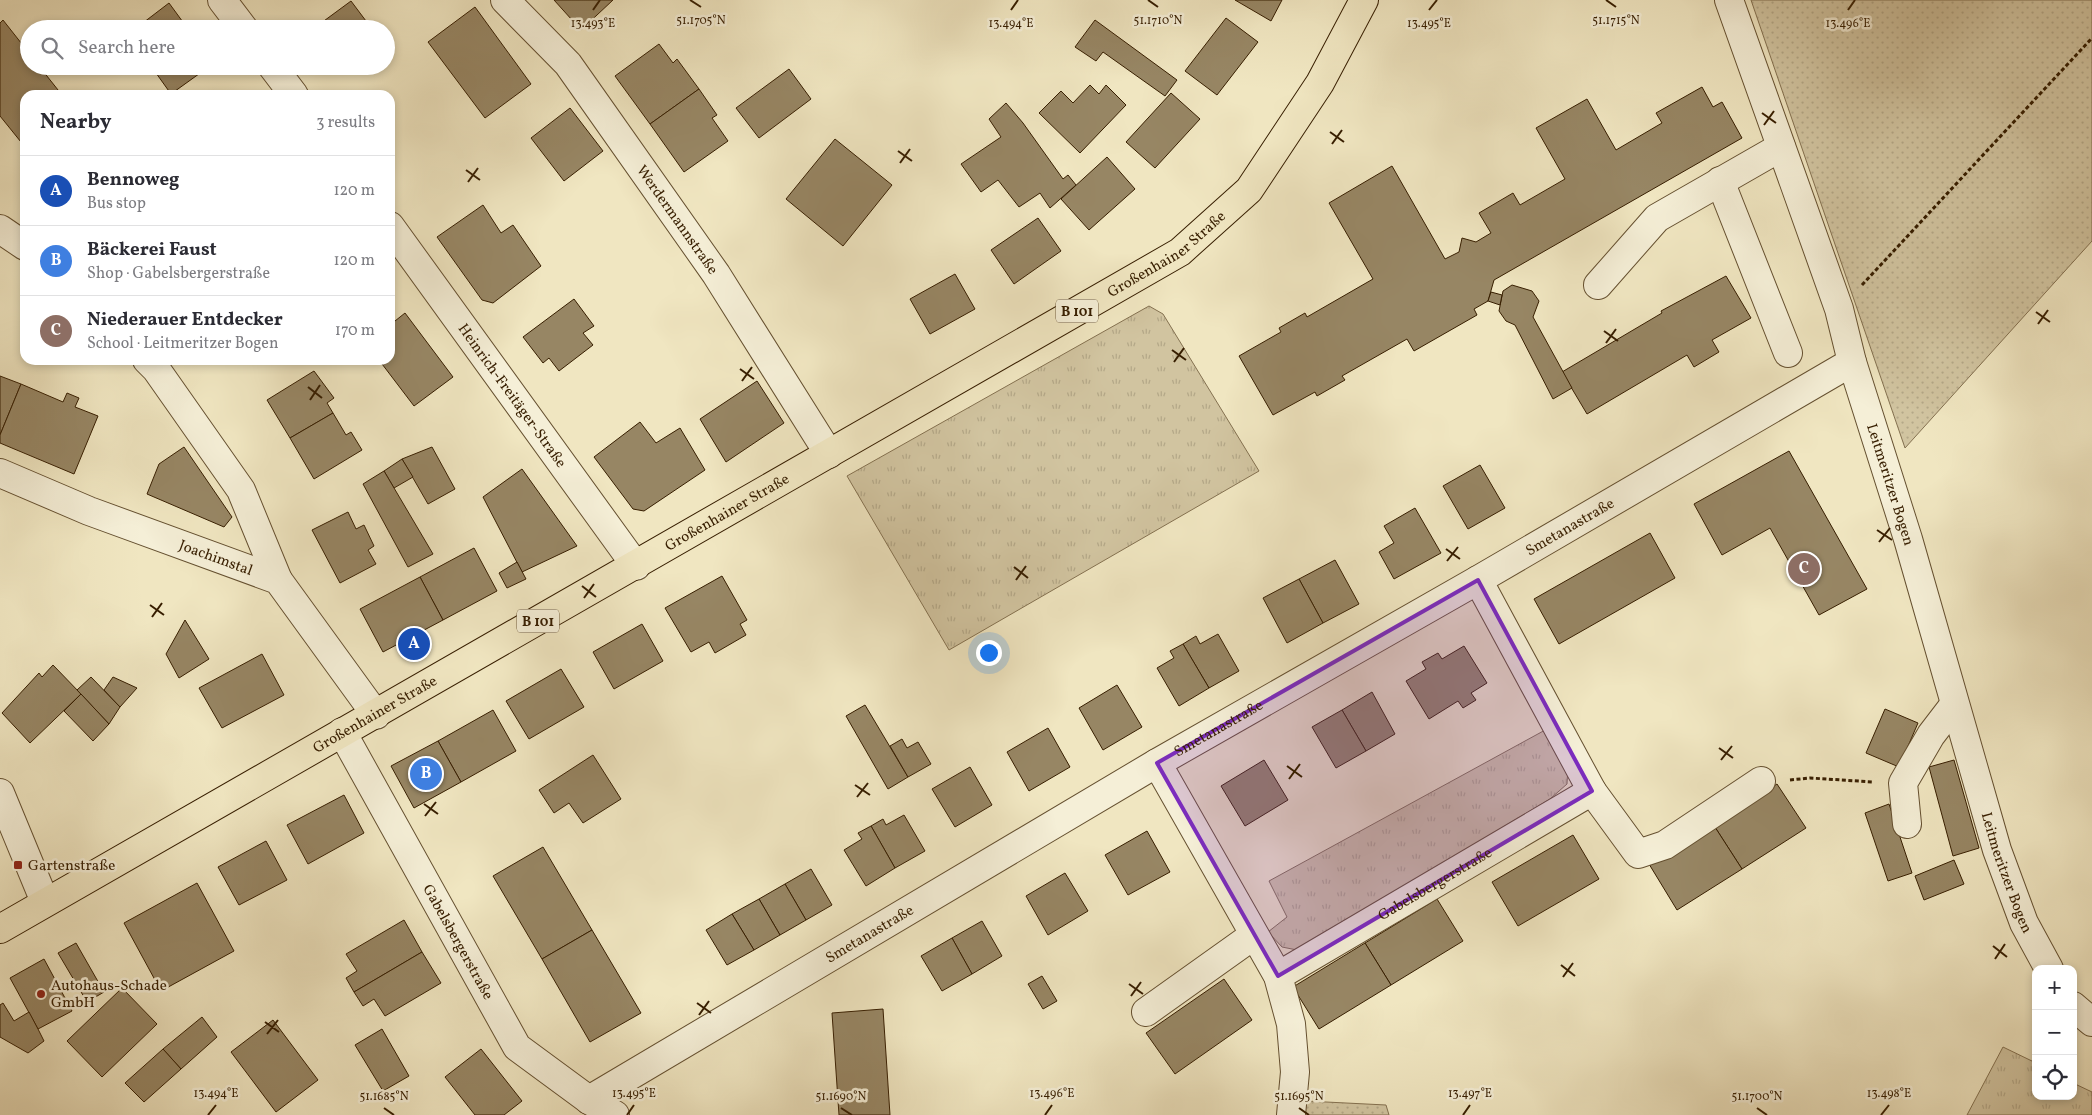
<!DOCTYPE html>
<html lang="en">
<head>
<meta charset="utf-8">
<style>
	body { margin:0; font-family:Vollkorn,serif; background:#f2f2f3; color:#2b2b33 }
	.controls { position:absolute; right:15px; bottom:15px; display:grid; overflow:hidden; border-radius:10px; box-shadow:0 2px 8px #0003 }
	.controls button { width:45px; height:45px; display:grid; place-items:center; padding:0; border:0; border-bottom:1px solid #e1e1e2; background:#fff; color:#2b2b33; font:25px sans-serif }
	.you { position:absolute; left:988px; top:652px; width:18px; height:18px; margin:-12px; border:4px solid #fff; border-radius:50%; background:#1a73e8; box-shadow:0 0 0 8px #1a73e833 }
	.badge { display:grid; place-items:center; width:32px; height:32px; border-radius:50%; background:#db2777; color:#fff; font-size:16px; font-weight:700 }
	.pin { position:absolute; translate:-50% -50%; border:2px solid #fff; box-shadow:0 1px 5px #0006 }
	.list { margin:0; padding:0; list-style:none }
	h2 { display:flex; justify-content:space-between; align-items:center; height:65px; margin:0; padding:0 20px; font-size:21px }
	h2 small { font-size:16px; font-weight:400; color:#7c7c81 }
	.list li { display:grid; grid-template-columns:32px 1fr auto; gap:15px; align-items:center; box-sizing:border-box; height:70px; padding:0 20px; border-top:1px solid #e1e1e2 }
	.list b { display:block; font-size:19px; white-space:nowrap }
	.list p { margin:0; font-size:16px; white-space:nowrap; color:#7c7c81 }
	.list em { font-size:16px; font-style:normal; color:#7c7c81 }
	.icon { flex:none; width:28px; height:28px; fill:none; stroke:currentColor; stroke-width:2; stroke-linecap:round; stroke-linejoin:round }
	.map { position:relative; flex:none; width:2092px; height:1115px; overflow:hidden }
	.search { position:absolute; background:#fff; box-shadow:0 2px 8px #0003; left:20px; top:20px; width:375px; height:55px; display:flex; align-items:center; gap:12px; box-sizing:border-box; padding:0 18px; border-radius:28px; color:#7c7c81; font-size:19px }
	.panel { position:absolute; background:#fff; box-shadow:0 2px 8px #0003; left:20px; top:90px; width:375px; height:275px; border-radius:15px }
	.map>svg:first-child { display:block }
</style>
</head>
<body>
<div class="map">
<svg width="2092" height="1115" viewBox="0 0 2092 1115">
	<defs>
		<pattern id="grass-tufts" width="24" height="20" patternUnits="userSpaceOnUse" patternTransform="scale(1.25)"><rect width="24" height="20" fill="#d1c4a0"/><path d="M3 7l-1-3M5 7V3M7 7l1-3M15 17l-1-3M17 17v-4M19 17l1-3" fill="none" stroke="#b4a888"/></pattern>
		<pattern id="garden-dots" width="8" height="8" patternUnits="userSpaceOnUse" patternTransform="scale(1.25)"><rect width="8" height="8" fill="#d1c4a0"/><path d="M2 2h.1M6 6h.1" fill="none" stroke="#b4a888" stroke-width="1.8" stroke-linecap="round"/></pattern>
	</defs>
	<rect width="100%" height="100%" fill="#f0e6c1"/>
	<filter id="stains"><feTurbulence type="fractalNoise" baseFrequency=".004" numOctaves="4"/><feColorMatrix values="0 0 0 0 .2 0 0 0 0 .09 0 0 0 0 .02 0 0 0 .5 -.17"/></filter>
	<radialGradient id="worn" r=".72"><stop offset=".6" stop-color="#630" stop-opacity="0"/><stop offset="1" stop-color="#630" stop-opacity=".3"/></radialGradient>
	<g fill="url(#grass-tufts)" stroke="#847150">
		<polygon points="1149,306 1163,314 1259,471 949,650 847,476"/>
		<polygon points="1547,729 1568,766 1567,784 1550,799 1297,950 1282,947 1268,932 1287,917 1269,881"/>
		<polygon points="2003,1047 2036,1063 2036,1096 2073,1096 2073,1083 2092,1092 2092,1115 1967,1115"/>
	</g>
	<g fill="url(#garden-dots)" stroke="#847150">
		<polygon points="1751,0 2092,0 2092,241 1905,448"/>
		<polygon points="1306,1101 1386,1105 1389,1115 1301,1115"/>
	</g>
	<g fill="#978664" stroke="#371e00">
		<polygon points="554,0 613,0 581,30"/>
		<polygon points="1235,0 1282,0 1271,21"/>
		<polygon points="351,1 372,29 313,29"/>
		<polygon points="169,3 188,29 135,29"/>
		<polygon points="475,7 531,84 485,118 428,42"/>
		<polygon points="1226,18 1258,42 1217,95 1185,71"/>
		<polygon points="3,20 29,53 29,66 39,66 62,95 25,95 25,147 0,116 0,23"/>
		<polygon points="1095,20 1177,80 1165,96 1103,52 1096,61 1075,47"/>
		<polygon points="659,44 673,63 677,59 699,89 650,124 615,76"/>
		<polygon points="151,66 210,66 171,94"/>
		<polygon points="326,66 343,66 332,74"/>
		<polygon points="789,69 811,99 759,138 736,108"/>
		<polygon points="1090,85 1099,94 1106,85 1126,105 1080,153 1039,113 1061,91 1073,103"/>
		<polygon points="1702,87 1713,107 1722,102 1742,138 1494,280 1488,301 1474,309 1477,315 1414,351 1407,339 1342,376 1345,380 1317,396 1315,392 1273,415 1239,356 1281,332 1279,328 1305,313 1307,317 1373,279 1329,203 1392,166 1445,259 1459,252 1462,238 1476,242 1491,233 1479,213 1513,193 1520,205 1565,179 1536,128 1587,99 1616,150 1662,123 1656,113"/>
		<polygon points="699,89 717,115 712,118 728,141 684,172 650,124"/>
		<polygon points="1171,93 1200,119 1155,168 1126,142"/>
		<polygon points="1006,103 1023,123 1063,179 1068,175 1076,185 1050,208 1040,193 1019,207 998,180 981,192 961,164 1001,137 989,119"/>
		<polygon points="570,108 603,151 564,181 531,138"/>
		<polygon points="835,139 892,185 843,246 786,199"/>
		<polygon points="1107,157 1135,189 1089,230 1061,199"/>
		<polygon points="483,205 501,233 513,225 541,266 493,303 482,300 437,237"/>
		<polygon points="1038,218 1061,251 1014,284 991,250"/>
		<polygon points="955,274 975,309 930,334 910,299"/>
		<polygon points="1726,276 1751,318 1712,340 1719,352 1694,367 1687,355 1587,414 1562,372 1662,313 1661,311"/>
		<polygon points="1512,285 1532,291 1539,301 1533,317 1572,388 1553,399 1515,325 1506,321 1499,311 1503,291"/>
		<polygon points="1491,292 1502,295 1500,305 1488,301"/>
		<polygon points="574,299 594,326 583,333 593,345 559,371 549,358 543,363 523,337"/>
		<polygon points="405,313 453,377 414,406 379,360 390,360 390,325"/>
		<polygon points="314,371 334,398 327,403 333,413 290,438 267,400"/>
		<polygon points="0,376 21,384 0,435"/>
		<polygon points="757,381 784,423 726,462 700,419"/>
		<polygon points="21,384 63,402 67,393 79,398 75,407 98,416 74,474 0,443 0,435"/>
		<polygon points="333,413 346,435 351,432 362,450 314,479 290,438"/>
		<polygon points="640,422 656,443 680,428 705,470 644,511 633,509 594,457"/>
		<polygon points="184,447 232,517 224,527 147,494 159,464"/>
		<polygon points="432,447 455,489 428,504 402,459"/>
		<polygon points="1789,451 1867,589 1819,615 1770,528 1722,555 1694,504"/>
		<polygon points="402,459 413,477 394,488 384,471"/>
		<polygon points="1480,465 1505,508 1468,529 1443,486"/>
		<polygon points="522,469 577,546 522,572 483,497"/>
		<polygon points="384,471 433,554 408,567 363,484"/>
		<polygon points="1415,508 1441,553 1394,579 1379,552 1394,543 1384,526"/>
		<polygon points="348,512 356,529 364,525 374,546 368,550 376,564 340,583 312,530"/>
		<polygon points="1650,533 1675,578 1559,644 1534,599"/>
		<polygon points="474,548 497,591 443,620 420,577"/>
		<polygon points="1335,560 1359,604 1323,623 1299,579"/>
		<polygon points="517,562 526,579 507,588 499,573"/>
		<polygon points="722,576 747,620 740,624 746,635 715,653 709,642 691,652 665,608"/>
		<polygon points="420,577 443,620 383,652 360,609"/>
		<polygon points="1299,579 1323,623 1287,643 1263,598"/>
		<polygon points="185,620 209,659 179,678 166,654"/>
		<polygon points="642,624 663,661 614,689 593,652"/>
		<polygon points="1218,634 1239,671 1209,688 1183,644 1196,636 1200,644"/>
		<polygon points="1183,644 1209,688 1179,706 1157,668 1174,658 1170,651"/>
		<polygon points="1464,646 1487,683 1471,693 1476,700 1463,708 1458,701 1429,719 1406,681 1426,669 1422,662 1438,653 1442,659"/>
		<polygon points="262,654 284,695 222,728 199,688"/>
		<polygon points="53,665 81,694 30,743 2,713 39,673 42,677"/>
		<polygon points="561,669 584,707 529,739 506,701"/>
		<polygon points="91,677 120,707 109,724 77,690"/>
		<polygon points="113,677 137,688 120,707 104,690"/>
		<polygon points="1117,685 1142,727 1103,750 1079,708"/>
		<polygon points="1372,692 1395,734 1366,751 1342,710"/>
		<polygon points="81,694 109,724 93,741 64,711"/>
		<polygon points="865,705 908,777 888,789 846,716"/>
		<polygon points="1885,709 1918,723 1899,767 1866,753"/>
		<polygon points="493,710 516,751 461,782 438,741"/>
		<polygon points="1342,710 1366,751 1336,768 1312,727"/>
		<polygon points="1048,728 1070,767 1029,791 1007,752"/>
		<polygon points="902,739 907,748 918,742 931,764 908,777 890,746"/>
		<polygon points="438,741 461,782 414,808 391,766"/>
		<polygon points="593,755 621,799 583,823 569,803 554,813 539,790"/>
		<polygon points="1264,760 1288,800 1245,826 1221,786"/>
		<polygon points="1954,760 1979,848 1953,856 1929,767"/>
		<polygon points="970,767 992,805 955,827 932,789"/>
		<polygon points="1777,784 1806,828 1742,869 1713,824"/>
		<polygon points="344,795 364,833 308,864 287,825"/>
		<polygon points="1889,804 1912,873 1888,881 1865,813"/>
		<polygon points="904,815 925,851 895,868 871,826 883,819 886,825"/>
		<polygon points="1713,824 1742,869 1677,910 1649,864"/>
		<polygon points="871,826 895,868 866,886 844,850 862,839 858,833"/>
		<polygon points="1147,831 1170,872 1128,895 1105,855"/>
		<polygon points="1573,835 1599,879 1518,926 1492,882"/>
		<polygon points="266,841 287,880 239,905 218,867"/>
		<polygon points="543,847 592,930 542,959 493,876"/>
		<polygon points="1954,860 1964,884 1924,900 1915,876"/>
		<polygon points="811,869 832,905 806,920 785,884"/>
		<polygon points="1065,873 1088,911 1048,935 1026,896"/>
		<polygon points="197,883 234,951 161,991 124,923"/>
		<polygon points="785,884 806,920 780,935 759,899"/>
		<polygon points="759,899 780,935 754,950 732,914"/>
		<polygon points="1437,899 1463,941 1391,985 1365,943"/>
		<polygon points="732,914 754,950 727,965 706,930"/>
		<polygon points="404,920 422,952 354,992 346,978 357,971 346,954"/>
		<polygon points="982,921 1002,956 972,974 952,938"/>
		<polygon points="592,930 641,1013 590,1042 542,959"/>
		<polygon points="952,938 972,974 942,991 921,956"/>
		<polygon points="76,943 104,992 87,1002 58,953"/>
		<polygon points="1365,943 1391,985 1319,1029 1293,987"/>
		<polygon points="422,952 441,983 385,1016 374,999 363,1006 354,992"/>
		<polygon points="44,959 72,1011 38,1029 10,978"/>
		<polygon points="1042,976 1057,1001 1043,1009 1028,984"/>
		<polygon points="1224,979 1252,1020 1175,1074 1146,1033"/>
		<polygon points="122,988 157,1024 102,1077 67,1041"/>
		<polygon points="3,1003 14,1021 29,1012 38,1029 44,1041 28,1053 0,1037 0,1005"/>
		<polygon points="883,1009 890,1115 839,1115 832,1013"/>
		<polygon points="202,1017 217,1037 181,1069 163,1049"/>
		<polygon points="273,1020 318,1080 276,1112 231,1052"/>
		<polygon points="382,1029 409,1076 383,1091 355,1045"/>
		<polygon points="163,1049 181,1069 144,1102 125,1083"/>
		<polygon points="481,1049 522,1101 504,1115 475,1115 445,1077"/>
	</g>
	<g fill="none" stroke-linecap="round" stroke-linejoin="round">
		<g stroke="#655030" stroke-width="30">
			<g id="minor">
				<polyline points="222,0 244,29"/>
				<path id="s1" d="M505,0L568,64L716,274L829,454"/>
				<path id="s2" d="M1729,0L1839,309L1852,362L1908,539L1997,850L2024,923L2049,969"/>
				<polyline points="272,66 294,95"/>
				<polyline points="1720,181 1788,353"/>
				<path id="s3" d="M390,226L636,566"/>
				<polyline points="0,229 25,246"/>
				<polyline points="1598,285 1657,218 1781,147"/>
				<polyline points="147,360 156,369 241,490 278,580"/>
				<path id="s4" d="M0,473L89,511L278,580L376,715"/>
				<polyline points="1478,580 1592,791"/>
				<path id="s5" d="M342,732L517,1047L589,1100L615,1115"/>
				<polyline points="1157,763 1278,976 1291,1024 1295,1072 1291,1115"/>
				<polyline points="0,793 45,902"/>
				<polyline points="1907,824 1903,783 1931,735 1954,705"/>
				<path id="s6" d="M1278,976L1592,791L1638,854L1665,845L1761,781"/>
				<polyline points="2073,1006 2092,1022"/>
				<polyline points="1146,1012 1254,935"/>
				<path id="s7" d="M589,1100L1157,763L1478,580L1852,362"/>
			</g>
		</g>
		<g stroke="#371e00" stroke-width="30">
			<g id="major">
				<path id="s8" d="M0,929L1180,252L1249,190L1320,83L1364,0"/>
			</g>
		</g>
		<g stroke="#371e00" stroke-width="3" stroke-dasharray="4 2.5" stroke-linecap="butt">
			<polyline points="1862,285 2092,38"/>
			<polyline points="1790,780 1810,778 1873,782"/>
		</g>
		<use href="#minor" stroke="#f5efd7" stroke-width="28"/>
		<use href="#major" stroke="#f0e6c1" stroke-width="28"/>
	</g>
	<path fill="#7b2cbf" fill-opacity="0.2" stroke="#7b2cbf" stroke-width="4" stroke-linejoin="round" d="M1478,580L1592,791L1278,976L1157,763Z"/>
	<path fill="none" stroke="#371e00" stroke-width="2" d="M690,0L701,7M1148,0L1158,7M1606,0L1616,7M593,10L600,0M1011,10L1018,0M1429,10L1437,0M1848,10L1855,0M1762,113L1776,123M1764,125L1774,111M1330,132L1344,142M1332,144L1342,130M898,151L912,161M900,163L910,149M466,170L480,180M468,182L478,168M2036,312L2050,322M2038,324L2048,310M1604,331L1618,341M1606,343L1616,329M1172,350L1186,360M1174,362L1184,348M740,369L754,379M742,381L752,367M308,387L322,398M310,400L320,385M1877,530L1892,540M1879,542L1890,528M1446,549L1460,559M1447,561L1458,547M1014,567L1028,578M1016,580L1026,566M582,586L596,597M584,598L594,584M150,605L164,615M152,617L162,603M1719,748L1733,758M1721,760L1732,746M1287,766L1302,777M1289,779L1300,764M855,785L870,795M857,797L868,783M424,804L438,814M425,816L436,802M1993,946L2007,957M1995,959L2005,944M1561,965L1575,976M1563,977L1573,963M1129,984L1143,994M1131,996L1141,982M697,1003L711,1013M699,1015L709,1001M265,1022L279,1032M267,1034L278,1020M384,1108L394,1115M841,1108L852,1115M1299,1108L1309,1115M1757,1108L1767,1115M208,1115L216,1105M627,1115L634,1105M1045,1115L1052,1105M1463,1115L1470,1105M1881,1115L1889,1105"/>
	<g fill="#8f2418" stroke="#f5efd7" stroke-width="2">
		<rect x="13" y="860" width="10" height="10" rx="2.5"/>
		<circle cx="41" cy="994" r="5"/>
	</g>
	<g text-anchor="middle" stroke-width="5" stroke-linejoin="round" paint-order="stroke">
		<g fill="#f5efd7" stroke="#705d40" stroke-width="1">
			<rect x="1056" y="299.5" width="42" height="23" rx="4"/>
			<rect x="517" y="609.5" width="42" height="23" rx="4"/>
		</g>
		<g font-size="14" font-weight="bold" fill="#371e00">
			<text x="1077" y="316">B 101</text>
			<text x="538" y="626">B 101</text>
		</g>
		<g font-size="15" fill="#371e00" stroke="#f5efd7">
			<text dy="5" stroke="none"><textPath href="#s1" startOffset="280">Werdermannstraße</textPath></text>
			<text dy="5" stroke="none"><textPath href="#s8" startOffset="1348">Großenhainer Straße</textPath></text>
			<text dy="5" stroke="none"><textPath href="#s3" startOffset="209">Heinrich-Freitäger-Straße</textPath></text>
			<text dy="5" stroke="none"><textPath href="#s2" startOffset="511">Leitmeritzer Bogen</textPath></text>
			<text dy="5" stroke="none"><textPath href="#s8" startOffset="838">Großenhainer Straße</textPath></text>
			<text dy="5" stroke="none"><textPath href="#s7" startOffset="1136">Smetanastraße</textPath></text>
			<text dy="5" stroke="none"><textPath href="#s4" startOffset="232">Joachimstal</textPath></text>
			<text dy="5" stroke="none"><textPath href="#s8" startOffset="432">Großenhainer Straße</textPath></text>
			<text dy="5" stroke="none"><textPath href="#s7" startOffset="731">Smetanastraße</textPath></text>
			<text dy="5" stroke="none"><textPath href="#s2" startOffset="916">Leitmeritzer Bogen</textPath></text>
			<text dy="5" stroke="none"><textPath href="#s6" startOffset="182">Gabelsbergerstraße</textPath></text>
			<text dy="5" stroke="none"><textPath href="#s7" startOffset="326">Smetanastraße</textPath></text>
			<text dy="5" stroke="none"><textPath href="#s5" startOffset="240">Gabelsbergerstraße</textPath></text>
		</g>
		<g font-size="15" fill="#371e00" stroke="#f5efd7" text-anchor="start">
			<text x="28" y="870">Gartenstraße</text>
			<text x="51" y="990">Autohaus-Schade<tspan x="51" dy="17">GmbH</tspan></text>
		</g>
	</g>
	<g font-size="12" text-anchor="middle" fill="#371e00" stroke="#f5efd7" stroke-width="5" stroke-linejoin="round" paint-order="stroke">
		<text x="701" y="24">51.1705°N</text>
		<text x="1616" y="24">51.1715°N</text>
		<text x="1158" y="24">51.1710°N</text>
		<text x="593" y="27">13.493°E</text>
		<text x="1011" y="27">13.494°E</text>
		<text x="1429" y="27">13.495°E</text>
		<text x="1848" y="27">13.496°E</text>
		<text x="216" y="1097">13.494°E</text>
		<text x="634" y="1097">13.495°E</text>
		<text x="1052" y="1097">13.496°E</text>
		<text x="1470" y="1097">13.497°E</text>
		<text x="1889" y="1097">13.498°E</text>
		<text x="384" y="1100">51.1685°N</text>
		<text x="841" y="1100">51.1690°N</text>
		<text x="1299" y="1100">51.1695°N</text>
		<text x="1757" y="1100">51.1700°N</text>
	</g>
	<rect width="100%" height="100%" filter="url(#stains)"/>
	<rect width="100%" height="100%" fill="url(#worn)"/>
</svg>
<div class="controls">
<button>+</button>
<button>−</button>
<button><svg class="icon" aria-label="locate" viewBox="0 0 24 24"><circle cx="12" cy="12" r="6"/><path d="M12 2v4M12 18v4M2 12h4M18 12h4"/></svg></button>
</div>
<div class="you"></div>
<div class="pin badge" style="left:414px;top:644px;background:#1a4fb4">A</div>
<div class="pin badge" style="left:426px;top:774px;background:#3f7fe0">B</div>
<div class="pin badge" style="left:1804px;top:569px;background:#8d6e63">C</div>
<div class="search"><svg class="icon" aria-label="search" viewBox="0 0 24 24"><circle cx="10" cy="10" r="6"/><path d="M15 15l6 6"/></svg>Search here</div>
<section class="panel">
<h2>Nearby<small>3 results</small></h2>
<ul class="list">
<li><span class="badge" style="background:#1a4fb4">A</span><div><b>Bennoweg</b><p>Bus stop</p></div><em>120 m</em></li>
<li><span class="badge" style="background:#3f7fe0">B</span><div><b>Bäckerei Faust</b><p>Shop · Gabelsbergerstraße</p></div><em>120 m</em></li>
<li><span class="badge" style="background:#8d6e63">C</span><div><b>Niederauer Entdecker</b><p>School · Leitmeritzer Bogen</p></div><em>170 m</em></li>
</ul>
</section>
</div>
</body>
</html>
